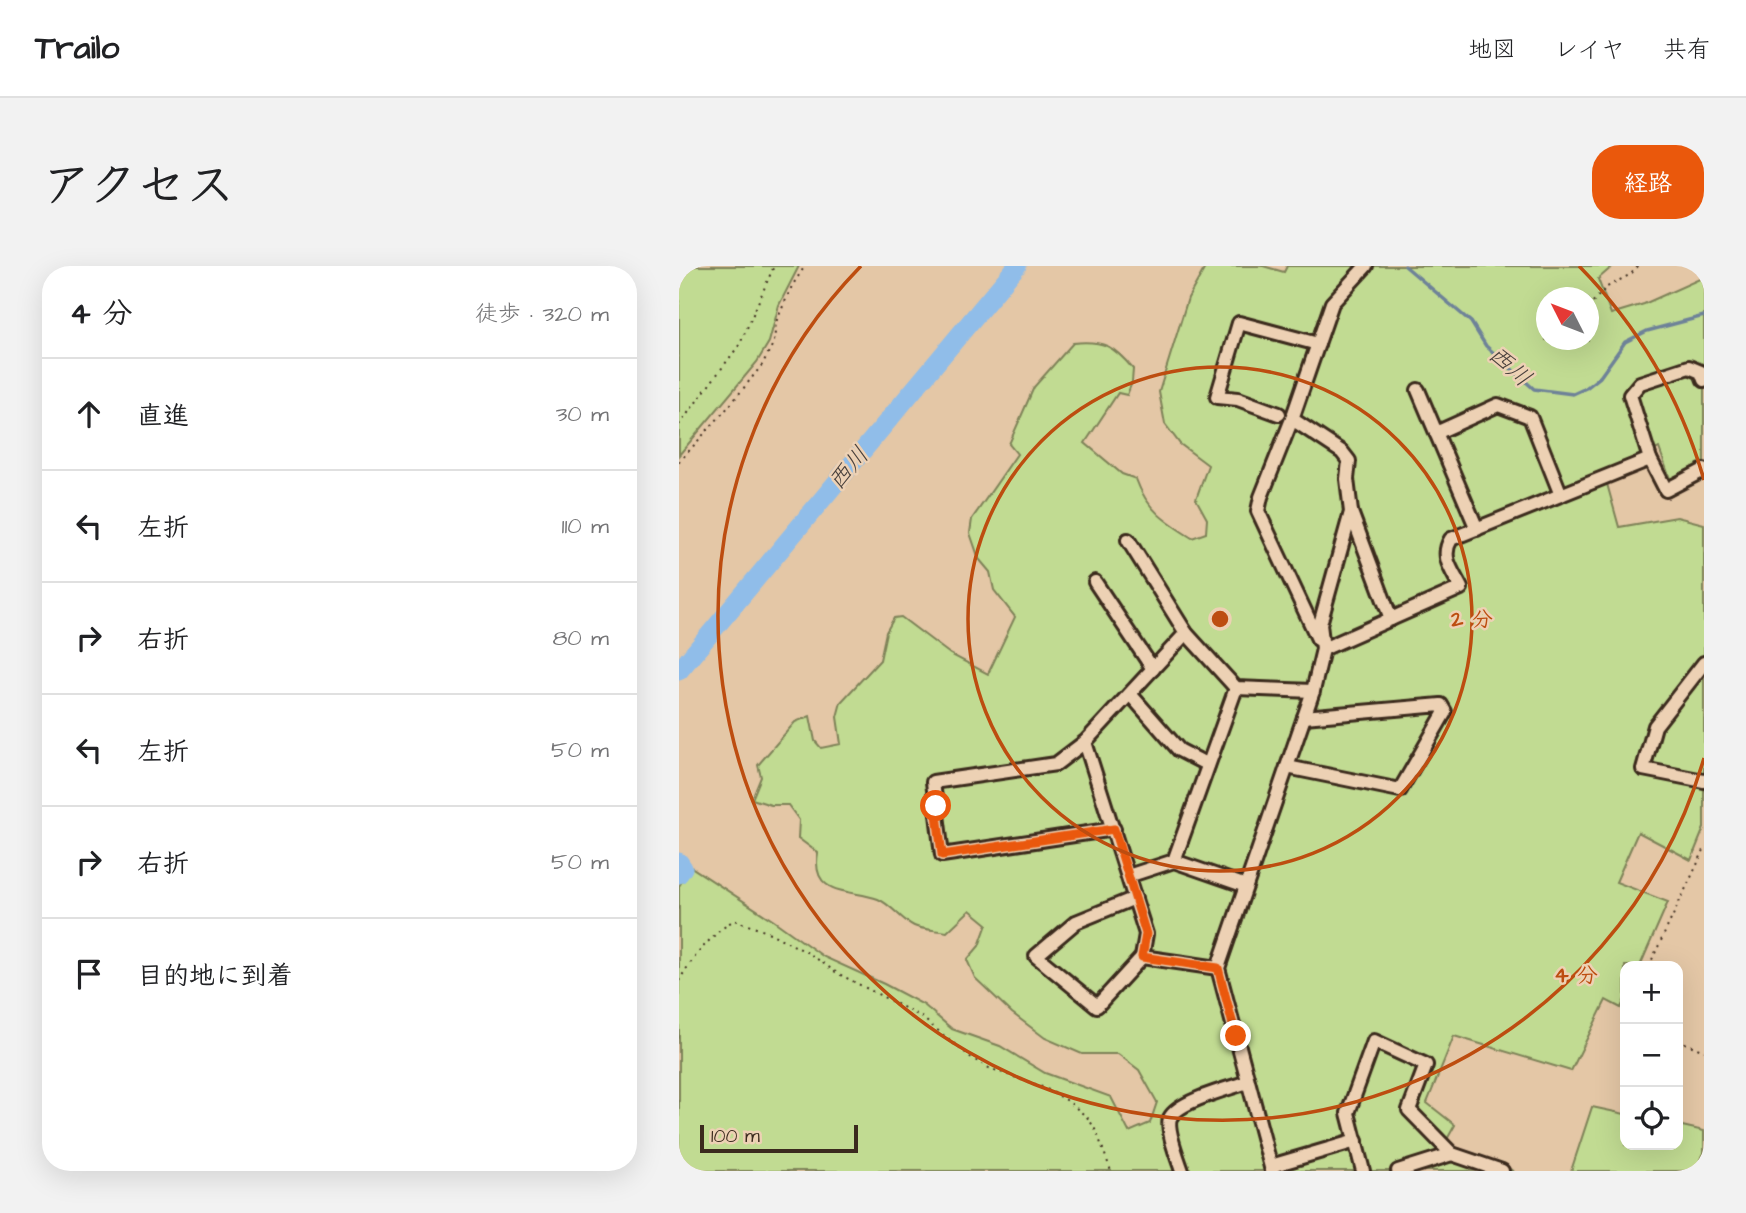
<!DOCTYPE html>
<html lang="ja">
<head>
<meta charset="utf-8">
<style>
	body { margin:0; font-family:"Architects Daughter","Klee One",sans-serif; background:#f2f2f2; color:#202124 }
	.controls { position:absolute; right:21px; bottom:21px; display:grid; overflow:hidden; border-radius:14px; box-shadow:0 7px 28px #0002 }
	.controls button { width:63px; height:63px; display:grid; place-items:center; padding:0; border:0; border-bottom:2px solid #e0e0e0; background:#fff; color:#202124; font:35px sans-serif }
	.compass { position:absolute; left:857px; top:21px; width:63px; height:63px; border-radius:50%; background:#fff; box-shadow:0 7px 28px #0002; rotate:312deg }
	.scale { position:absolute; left:21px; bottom:18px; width:158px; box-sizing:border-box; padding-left:7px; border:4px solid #3b2a1e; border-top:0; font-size:19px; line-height:24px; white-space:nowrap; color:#3b2a1e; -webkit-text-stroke:5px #edd1b4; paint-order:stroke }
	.stop { position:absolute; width:21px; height:21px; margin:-16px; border:5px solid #ea580c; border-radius:50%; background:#fff }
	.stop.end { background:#ea580c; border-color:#fff; box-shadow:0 2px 7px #0008 }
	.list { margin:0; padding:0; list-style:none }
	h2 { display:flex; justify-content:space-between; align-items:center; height:91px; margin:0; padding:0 28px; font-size:30px }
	h2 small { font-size:23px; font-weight:400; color:#757577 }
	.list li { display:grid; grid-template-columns:46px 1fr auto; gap:21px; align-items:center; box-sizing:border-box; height:112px; padding:0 28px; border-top:2px solid #e0e0e0 }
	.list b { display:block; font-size:26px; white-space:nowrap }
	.list em { font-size:23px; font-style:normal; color:#757577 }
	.icon { flex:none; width:38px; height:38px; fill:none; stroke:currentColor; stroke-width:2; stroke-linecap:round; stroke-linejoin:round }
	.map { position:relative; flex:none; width:1025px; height:905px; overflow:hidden; border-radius:28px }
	header { display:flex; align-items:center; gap:42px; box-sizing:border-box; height:98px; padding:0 35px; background:#fff; border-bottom:2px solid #e0e0e0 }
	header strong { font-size:33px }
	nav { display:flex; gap:38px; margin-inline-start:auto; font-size:24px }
	.intro { display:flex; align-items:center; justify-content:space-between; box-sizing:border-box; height:168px; padding:0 42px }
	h1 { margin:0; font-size:49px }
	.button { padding:18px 32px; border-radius:28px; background:#ea580c; color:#fff; font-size:24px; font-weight:700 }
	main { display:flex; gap:42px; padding:0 42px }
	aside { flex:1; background:#fff; border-radius:28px; box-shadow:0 7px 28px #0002 }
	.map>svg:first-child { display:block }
</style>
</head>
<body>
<header>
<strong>Trailo</strong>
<nav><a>地図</a><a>レイヤ</a><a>共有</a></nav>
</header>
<div class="intro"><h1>アクセス</h1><a class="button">経路</a></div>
<main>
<aside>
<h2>4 分<small>徒歩 · 320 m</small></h2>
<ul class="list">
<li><svg class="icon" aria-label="ahead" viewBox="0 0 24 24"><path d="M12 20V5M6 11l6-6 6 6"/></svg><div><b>直進</b></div><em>30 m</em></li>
<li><svg class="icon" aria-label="left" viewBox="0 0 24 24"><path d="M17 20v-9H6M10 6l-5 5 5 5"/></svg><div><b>左折</b></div><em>110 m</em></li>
<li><svg class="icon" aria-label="right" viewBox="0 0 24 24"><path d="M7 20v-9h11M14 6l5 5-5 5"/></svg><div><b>右折</b></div><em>80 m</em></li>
<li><svg class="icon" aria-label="left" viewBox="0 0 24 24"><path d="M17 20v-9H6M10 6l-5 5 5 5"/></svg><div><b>左折</b></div><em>50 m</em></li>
<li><svg class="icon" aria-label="right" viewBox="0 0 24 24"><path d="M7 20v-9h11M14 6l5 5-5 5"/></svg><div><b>右折</b></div><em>50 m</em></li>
<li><svg class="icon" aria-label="arrive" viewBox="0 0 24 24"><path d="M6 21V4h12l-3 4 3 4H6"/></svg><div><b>目的地に到着</b></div></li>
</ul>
</aside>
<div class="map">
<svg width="1025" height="905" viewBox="0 0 1025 905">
	<rect width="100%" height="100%" fill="#e4c7a6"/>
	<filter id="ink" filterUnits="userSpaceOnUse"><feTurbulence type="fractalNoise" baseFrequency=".0143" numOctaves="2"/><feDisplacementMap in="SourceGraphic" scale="14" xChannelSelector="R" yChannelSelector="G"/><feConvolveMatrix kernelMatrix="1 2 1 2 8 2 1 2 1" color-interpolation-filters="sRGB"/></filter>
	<g filter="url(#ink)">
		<g fill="#c1db92" stroke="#7e8258" stroke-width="2" fill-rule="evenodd">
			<polygon points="0,0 120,0 100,39 90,76 78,96 0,189"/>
			<path d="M527,0H584L605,6L608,0H934L919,13L932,48L965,38L1025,11V196L994,221L980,182L925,207L940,261L998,251L1025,258V562L1012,594L959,566L937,616L989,636L961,700H946V733L942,742L927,734L892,805L775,770L748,837L776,859L766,877L835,905H0V620L12,601L95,655L145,691L205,718L245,739L273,763L321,780L366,807L432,831L450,866L471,857L478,836L460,804L439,788H403L366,772L333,747L296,712L288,694L300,680L308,658L291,644L268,666C258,664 244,664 235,660C222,654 213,639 199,633C172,623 131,631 139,587L119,572L120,554L109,539H92L73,533L82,511L79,499L116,456L131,450L136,475L142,482L162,478L158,451L162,436L201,394L207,366L215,352L222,351L271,388L309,408L336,351L315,324L311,306L300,293L291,267L293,253L338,188L330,178L355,121L394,77C425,74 435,80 454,103L453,116L448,129L439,127L406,177L443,208L457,213C468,244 487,256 513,272L527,267L528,253L517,233L529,199L501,178L486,158L480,126L509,32ZM867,32H909V74H867Z"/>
			<polygon points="913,841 946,848 946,879 999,879 999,859 1025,865 1025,887 1021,895 1025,897 1025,905 892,905"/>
		</g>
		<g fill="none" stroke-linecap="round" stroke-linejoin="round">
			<polyline stroke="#6e8298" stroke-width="3.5" points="726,0 792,56 807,80 855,123 894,128 907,122 921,111 946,76 968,65 1025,50"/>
			<g stroke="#90bde9" stroke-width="19">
				<polyline points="0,405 338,0"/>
				<polyline points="0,596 4,602 0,608"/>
			</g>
			<g stroke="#3b2a1e" stroke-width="18">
				<g id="minor">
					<polyline points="1025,114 1022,106 1010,101 961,117 951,129 971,193 987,224 1025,204"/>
					<polyline points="739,124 798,263"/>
					<polyline points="600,148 559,133 538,131 560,57 639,78"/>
					<polyline points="757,167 819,139 851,151 882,229"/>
					<polyline points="672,246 712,353"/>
					<polyline points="449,274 507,367 557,422 634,425"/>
					<polyline points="416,316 474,403"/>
					<polyline points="639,373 579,245 582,231 613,153 653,37 687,0"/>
					<path d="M644,383L782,322C773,304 761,291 772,273L971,193"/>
					<polyline points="1025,397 976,460 964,503 1025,515"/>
					<polyline points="451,428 500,484 529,499"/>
					<polyline points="406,476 467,668 463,691 539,702"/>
					<polyline points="608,501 721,524 766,446 762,439 625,451"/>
					<polyline points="435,563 263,589 254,516 377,498 406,476 507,367"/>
					<polyline points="495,595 557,422"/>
					<polyline points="449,610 495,595 567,620"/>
					<polyline points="456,632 397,656 357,690 418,740 463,691"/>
					<polyline points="592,900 677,875"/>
					<path d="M503,905C499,893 487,863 491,852C499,835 551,822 569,816"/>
					<polyline points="593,905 539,702 634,425 644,383 641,358 672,246 668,213 670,195 663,186 613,153"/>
					<polyline points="684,905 669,847 695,775 747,799 730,844 773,888 823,905"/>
					<polyline points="719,905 773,888"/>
				</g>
			</g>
			<g stroke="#3b2a1e" stroke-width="2" stroke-dasharray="2 5" stroke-linecap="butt">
				<polyline points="909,41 928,21 952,8 959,0"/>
				<polyline points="0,159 61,78 95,0"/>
				<polyline points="0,196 52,138 83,99 95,76 97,56 113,20 126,0"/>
				<polyline points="970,700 1025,584"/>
				<path d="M0,715C13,692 32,669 55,654L91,667L131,688L158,707L241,750L294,793L310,802L366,822L389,835L410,853L418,867L432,905"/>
				<polyline points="999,774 1025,785"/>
			</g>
			<use href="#minor" stroke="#edd1b4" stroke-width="12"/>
		</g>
	</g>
	<g fill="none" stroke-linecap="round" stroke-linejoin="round" filter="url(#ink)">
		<polyline stroke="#ea580c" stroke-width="9" points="257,540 263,589 435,563 467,668 463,691 539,702 557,770"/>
	</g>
	<g fill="none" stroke="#bd4d10" stroke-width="3.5">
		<circle cx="541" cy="353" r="252"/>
		<path d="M1025 492A503 503 0 1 1 182 0M900 0A503 503 0 0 1 1025 214"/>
	</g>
	<g text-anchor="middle" stroke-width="5" stroke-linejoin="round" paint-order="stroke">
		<g font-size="24" font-style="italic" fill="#48403c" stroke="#edd1b4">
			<text transform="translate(831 100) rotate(41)" y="8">西川</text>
			<text transform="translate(169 202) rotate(-50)" y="8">西川</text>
		</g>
	</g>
	<circle cx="541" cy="353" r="10" fill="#bd4d10" stroke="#edd1b4" stroke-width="3.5"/>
	<g font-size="21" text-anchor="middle" font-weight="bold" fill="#bd4d10" stroke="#edd1b4" stroke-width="5" stroke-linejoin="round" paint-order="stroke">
		<text x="793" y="360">2 分</text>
		<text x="897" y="716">4 分</text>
	</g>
</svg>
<div class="controls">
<button>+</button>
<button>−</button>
<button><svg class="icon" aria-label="locate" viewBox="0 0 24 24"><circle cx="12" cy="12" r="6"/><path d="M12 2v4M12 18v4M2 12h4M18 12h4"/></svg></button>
</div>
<svg class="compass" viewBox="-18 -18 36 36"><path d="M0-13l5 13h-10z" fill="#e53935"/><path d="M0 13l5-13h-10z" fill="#757577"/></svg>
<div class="scale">100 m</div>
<div class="stop" style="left:257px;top:540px"></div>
<div class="stop end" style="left:557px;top:770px"></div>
</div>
</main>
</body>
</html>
